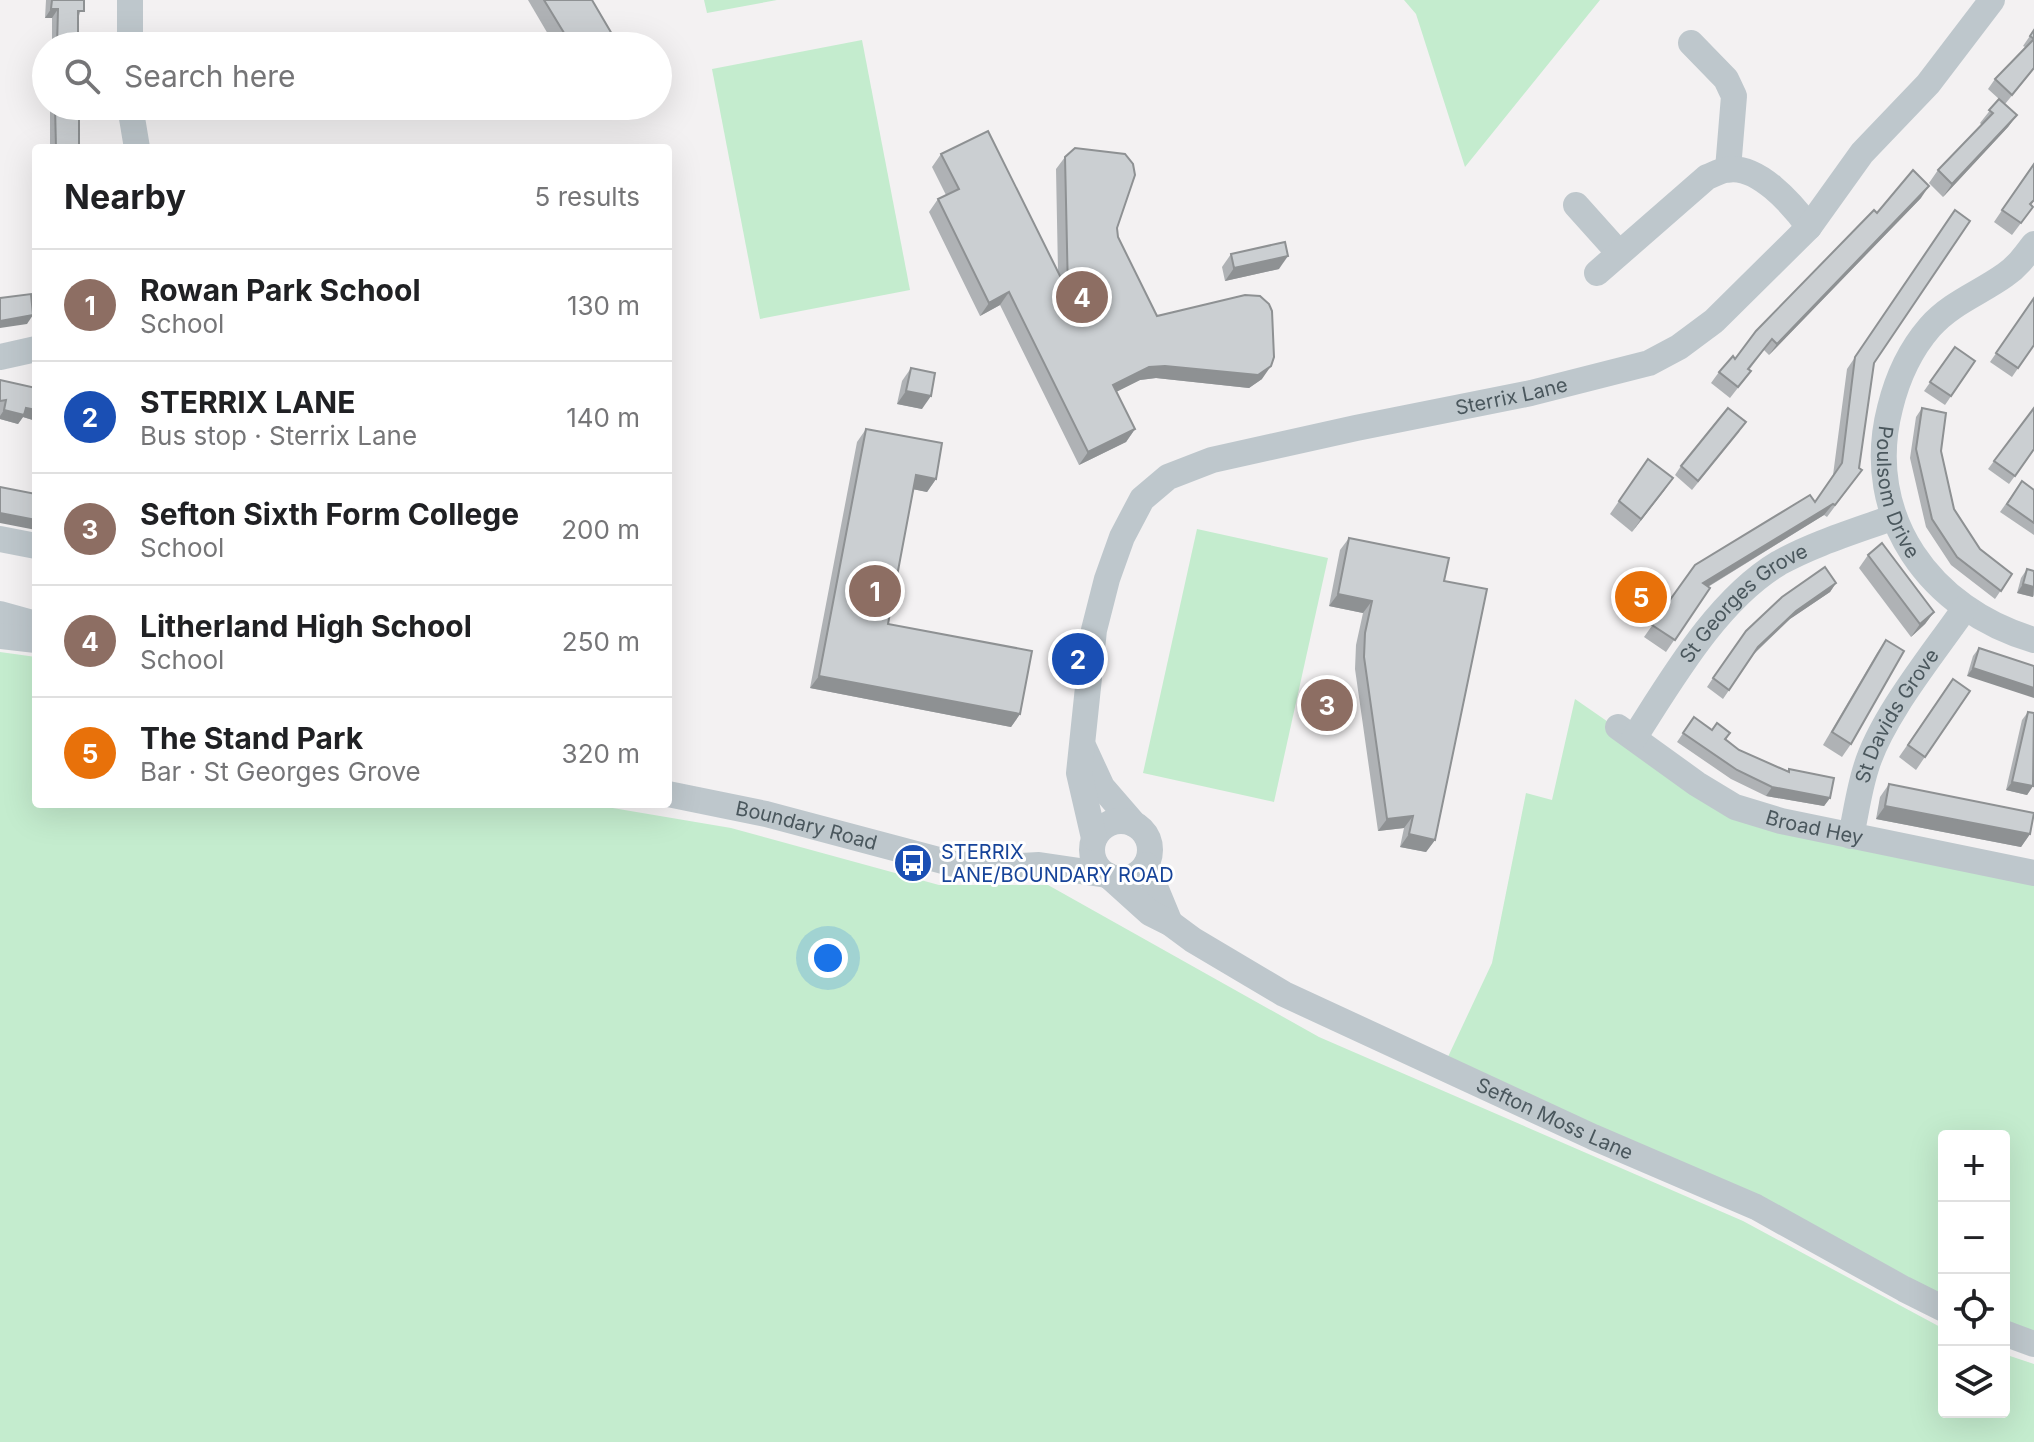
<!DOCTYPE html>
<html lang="en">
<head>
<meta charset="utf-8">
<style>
	body { margin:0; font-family:Inter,sans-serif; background:#f2f2f2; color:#202124 }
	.controls { position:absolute; right:24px; bottom:24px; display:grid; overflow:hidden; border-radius:8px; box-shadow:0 8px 32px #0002 }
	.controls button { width:72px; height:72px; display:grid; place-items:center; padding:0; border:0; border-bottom:2px solid #e0e0e0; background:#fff; color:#202124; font:40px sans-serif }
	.you { position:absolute; left:828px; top:958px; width:28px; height:28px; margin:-20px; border:6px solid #fff; border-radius:50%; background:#1a73e8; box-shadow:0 0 0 12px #1a73e833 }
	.badge { display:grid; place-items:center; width:52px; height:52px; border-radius:50%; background:#ea580c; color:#fff; font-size:26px; font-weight:700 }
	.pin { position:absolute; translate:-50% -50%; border:4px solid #fff; box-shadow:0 2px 8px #0006 }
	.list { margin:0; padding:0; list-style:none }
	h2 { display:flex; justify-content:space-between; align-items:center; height:104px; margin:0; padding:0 32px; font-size:34px }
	h2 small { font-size:26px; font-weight:400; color:#757577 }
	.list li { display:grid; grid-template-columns:52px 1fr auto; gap:24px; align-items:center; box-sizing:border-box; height:112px; padding:0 32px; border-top:2px solid #e0e0e0 }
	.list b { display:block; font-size:30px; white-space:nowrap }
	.list p { margin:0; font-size:26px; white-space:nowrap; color:#757577 }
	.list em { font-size:26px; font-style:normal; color:#757577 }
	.icon { flex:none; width:44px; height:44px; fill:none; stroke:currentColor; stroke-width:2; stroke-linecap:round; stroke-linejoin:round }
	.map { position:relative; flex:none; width:2034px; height:1442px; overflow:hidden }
	.search { position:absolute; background:#fff; box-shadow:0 8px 32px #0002; left:32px; top:32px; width:640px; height:88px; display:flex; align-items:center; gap:20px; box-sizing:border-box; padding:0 28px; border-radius:44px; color:#757577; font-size:30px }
	.panel { position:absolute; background:#fff; box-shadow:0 8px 32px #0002; left:32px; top:144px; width:640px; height:664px; border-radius:8px }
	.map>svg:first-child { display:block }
</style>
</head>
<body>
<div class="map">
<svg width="2034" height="1442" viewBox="0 0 2034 1442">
	<rect width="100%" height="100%" fill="#f3f1f2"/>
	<g fill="#c4ecce">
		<polygon points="704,0 777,0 707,13"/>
		<polygon points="1404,0 1600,0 1465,167 1416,14"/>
		<polygon points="862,40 910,290 760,319 712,69"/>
		<polygon points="1197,529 1328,558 1274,802 1143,773"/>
		<polygon points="0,652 36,657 36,804 589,804 731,828 939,885 1048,885 1319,1037 1743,1221 1944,1329 1944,1412 2004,1412 2004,1354 2034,1364 2034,1442 0,1442"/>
		<polygon points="1575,699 1715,796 2034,873 2034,1351 2004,1339 2004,1136 1944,1136 1944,1314 1747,1211 1439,1076 1492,963 1526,793 1552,800"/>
	</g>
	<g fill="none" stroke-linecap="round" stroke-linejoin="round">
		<g stroke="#bec7cc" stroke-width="26">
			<polyline points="130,0 130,46"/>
			<polyline points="1691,43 1726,79 1734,96 1728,169"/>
			<polyline points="130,106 137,148"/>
			<polyline points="1576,205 1619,253"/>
			<path id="s1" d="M2034,244C2025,256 2017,267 2005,275C1980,293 1951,303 1930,327C1910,350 1897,379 1890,408C1862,517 1931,610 2034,640"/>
			<path d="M1597,273L1707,177C1713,175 1719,171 1726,170C1757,163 1793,205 1809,227"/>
			<polyline points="0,357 36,349"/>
			<polyline points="0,539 36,546"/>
			<polyline points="0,614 36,624"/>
			<polyline points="0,636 36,640"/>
			<path id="s2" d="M1618,727L1697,784L1735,807L1781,821L2034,873"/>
			<path id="s3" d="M1634,738C1672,679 1717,600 1779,563C1815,543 1856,531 1894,517"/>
			<polyline points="1084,748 1102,787 1134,824"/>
			<path id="s4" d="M668,794L766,814L954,864L1000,867L1039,865L1107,875"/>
			<circle cx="1121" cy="850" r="29"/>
			<path id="s5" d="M1851,836C1856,813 1859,790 1866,768C1881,717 1934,653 1965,608"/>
			<path id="s6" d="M1094,838L1079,773L1094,630L1107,579L1122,537L1142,499L1168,477L1212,460L1356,428L1531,393L1649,363L1679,347L1714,321L1809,227L1862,153L1928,84L1992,0"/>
			<polyline points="1146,865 1170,923"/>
			<path id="s7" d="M1109,876L1150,913L1170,923L1193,940L1284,994L1593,1137L1756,1207L1904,1289L1944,1309"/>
			<polyline points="2004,1333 2034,1344"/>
		</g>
	</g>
	<g fill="#afb2b5">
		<polygon points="46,0 84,0 78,19 78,46 52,46 52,18 45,18"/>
		<polygon points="528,0 592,0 619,46 555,46"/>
		<polygon points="2034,30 2034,69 2005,104 2017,115 2008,127 1943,197 1929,183 1938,170 1982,125 1980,123 1999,99 1988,89 1995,79 2025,47 2023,46"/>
		<rect x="50" y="106" width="29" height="42"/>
		<polygon points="941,154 1058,272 1056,169 1065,157 1117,228 1118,237 1157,316 1262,379 1249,388 1156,378 1140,380 1116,392 1135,429 1126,442 1079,465 1000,305 980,316 929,212 938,199 946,195 932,167"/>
		<polygon points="2034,163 2034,201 2031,205 2033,207 2012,235 1994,222"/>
		<polygon points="1921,198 1769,355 1764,350 1749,370 1751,371 1730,398 1711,383 1719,372 1735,359 1877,213"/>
		<polygon points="1955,210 1874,363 1859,468 1862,470 1827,517 1824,515 1708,587 1710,588 1666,652 1644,637 1695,565 1815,502 1833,475 1847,369"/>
		<polygon points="1231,254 1279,269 1225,281 1222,267"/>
		<polygon points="2034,298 2034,345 2012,377 1990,362"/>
		<polygon points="1955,347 1975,361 1945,405 1924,391"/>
		<polygon points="911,368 922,409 897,404 902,381"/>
		<polygon points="0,380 36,388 36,421 23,417 18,424 0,419"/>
		<polygon points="1922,408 1941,451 1954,509 1980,549 2012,574 1995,599 1951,565 1926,527 1910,458 1916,417"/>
		<polygon points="2034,408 2034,450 2009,484 1988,469"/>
		<polygon points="866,429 936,479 927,492 913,489 888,624 1020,714 1011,727 810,688 857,442"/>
		<polygon points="1740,431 1692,490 1675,475 1681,466"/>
		<polygon points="1648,459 1673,478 1632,532 1610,514"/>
		<polygon points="2022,481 2034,490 2034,535 2000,512"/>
		<polygon points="1349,538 1444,581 1435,840 1426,852 1400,847 1404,828 1378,831 1355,669 1356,645 1363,613 1329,606 1340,550"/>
		<polygon points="1868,555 1934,612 1925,624 1911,637 1859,568"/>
		<polygon points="2027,569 2034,571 2034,595 2033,597 2017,593 2021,578"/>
		<polygon points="1836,583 1830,592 1790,619 1753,655 1723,699 1707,687 1713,678"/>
		<polygon points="1886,640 1851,744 1842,757 1823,745 1877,653"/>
		<polygon points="1979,648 2034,666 1967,676 1973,656"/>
		<polygon points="1953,679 1970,691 1916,770 1899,757"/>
		<polygon points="2028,712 2033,786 2027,795 2006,790 2022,720"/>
		<polygon points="1694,717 1712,730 1730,733 1726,740 1739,750 1788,771 1789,769 1830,798 1824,806 1766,796 1731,779 1677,742"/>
		<polygon points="1889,784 2030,834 2021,847 1876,819 1880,797"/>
	</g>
	<g fill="#8e9193">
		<polygon points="51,9 58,9 52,18 45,18"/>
		<polygon points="2017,115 2008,127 1943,197 1952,184"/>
		<polygon points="1929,186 1921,198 1769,355 1777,344"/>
		<polygon points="1288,256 1279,269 1225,281 1234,268"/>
		<polygon points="1009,292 1000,305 980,316 989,303"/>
		<polygon points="33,315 27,324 0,328 0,321"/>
		<polygon points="1165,366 1271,366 1262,379 1249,388 1156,378 1140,380 1104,398 1113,385 1149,367"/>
		<polygon points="906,391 931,396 922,409 897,404"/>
		<polygon points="26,408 36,410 36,421 23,417 18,424 0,419 0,416 4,410"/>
		<polygon points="1135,429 1126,442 1079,465 1088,452"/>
		<polygon points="916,475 936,479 927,492 907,488"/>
		<polygon points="1673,478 1664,491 1632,532 1641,519"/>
		<polygon points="1833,504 1824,515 1694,595 1703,583"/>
		<polygon points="0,513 36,520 36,530 0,523"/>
		<polygon points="1836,583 1830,592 1790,619 1752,655 1758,647 1796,611"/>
		<polygon points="2023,584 2034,587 2033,597 2017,593"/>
		<polygon points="1338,594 1372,601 1363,613 1329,606"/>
		<polygon points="1934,612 1925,624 1911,637 1920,624"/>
		<polygon points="1973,668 2034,688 2034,698 1967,676"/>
		<polygon points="819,676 1020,714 1011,727 810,688"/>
		<polygon points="2012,782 2033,786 2027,795 2006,790"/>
		<polygon points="1772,787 1830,798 1824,806 1766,796"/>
		<polygon points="1885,806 2030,834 2021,847 1876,819"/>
		<polygon points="1413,816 1404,828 1378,831 1387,819"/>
		<polygon points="1409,834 1435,840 1426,852 1400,847"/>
	</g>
	<g fill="#cbcfd2" stroke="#8e9193" stroke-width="2">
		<polygon points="52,0 84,0 84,11 78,11 78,46 57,46 58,9 51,9"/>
		<polygon points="544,0 592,0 619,46 572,46"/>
		<polygon points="2034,30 2034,68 2012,95 1995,79 2034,39 2030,36"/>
		<polygon points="1999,99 2017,115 1952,184 1938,170 1993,113 1989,110"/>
		<polygon points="55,106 79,106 79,148 56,148"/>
		<polygon points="988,131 1068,292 1065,157 1075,148 1125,154 1133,164 1135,175 1117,228 1118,237 1157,316 1245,295 1260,296 1269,304 1272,311 1274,357 1271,366 1258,375 1165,366 1149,367 1113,385 1135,429 1088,452 1009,292 989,303 938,199 959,189 941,154"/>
		<polygon points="2034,164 2034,200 2030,204 2033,207 2021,223 2002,210"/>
		<polygon points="1913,170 1929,186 1777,344 1772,339 1748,369 1751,371 1738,387 1719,372 1733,356 1735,359 1756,331 1874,210 1877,213"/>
		<polygon points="1955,210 1970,221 1874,363 1859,468 1862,470 1835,505 1833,504 1703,583 1710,588 1675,640 1652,625 1695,565 1810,495 1815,502 1842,463 1855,357"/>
		<polygon points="1285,242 1288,256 1234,268 1231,254"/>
		<polygon points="31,294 33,315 0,321 0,298"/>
		<polygon points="2034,298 2034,345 2018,368 1996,353"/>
		<polygon points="1955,347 1975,361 1951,396 1930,382"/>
		<polygon points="911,368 935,373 931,396 906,391"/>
		<polygon points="0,380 36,388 36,410 26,408 24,415 4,410 6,400 0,401"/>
		<polygon points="1728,408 1746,422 1698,481 1681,466"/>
		<polygon points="1922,408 1946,413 1941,451 1954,509 1980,549 2012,574 2001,591 1957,557 1932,519 1916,449"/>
		<polygon points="2034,408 2034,449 2015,476 1994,461"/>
		<polygon points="866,429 942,443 936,479 916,475 888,624 1032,651 1020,714 819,676"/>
		<polygon points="1648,459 1673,478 1641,519 1619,501"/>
		<polygon points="2022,481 2034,490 2034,523 2007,504"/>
		<polygon points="0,487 36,494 36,520 0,513"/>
		<polygon points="1349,538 1449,558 1444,581 1487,589 1435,840 1409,834 1413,816 1387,819 1364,657 1365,633 1372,601 1338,594"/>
		<polygon points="1882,543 1934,612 1920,624 1868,555"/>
		<polygon points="1825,567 1836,583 1796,611 1758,647 1729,690 1713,678 1746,631 1782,597"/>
		<polygon points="2027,569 2034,571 2034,587 2023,584"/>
		<polygon points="1886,640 1904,651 1851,744 1832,732"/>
		<polygon points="1979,648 2034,666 2034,688 1973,668"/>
		<polygon points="1953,679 1970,691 1925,757 1908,745"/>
		<polygon points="2028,712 2034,713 2033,786 2012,782"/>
		<polygon points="1694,717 1712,730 1717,723 1730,733 1725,739 1739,750 1789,772 1789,769 1834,778 1830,798 1772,787 1737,770 1683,733"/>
		<polygon points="1889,784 2034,813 2030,834 1885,806"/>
	</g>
	<defs>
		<g id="bus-disc" transform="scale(2)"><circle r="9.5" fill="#1a4fb4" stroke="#fff"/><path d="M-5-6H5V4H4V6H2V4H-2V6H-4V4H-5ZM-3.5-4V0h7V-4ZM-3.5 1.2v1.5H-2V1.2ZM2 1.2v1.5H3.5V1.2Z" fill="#fff"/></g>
	</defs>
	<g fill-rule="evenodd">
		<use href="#bus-disc" x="913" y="863"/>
	</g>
	<g text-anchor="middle" stroke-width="6" stroke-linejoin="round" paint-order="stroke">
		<g font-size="20" fill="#4a575d" stroke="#fff">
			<text dy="7" stroke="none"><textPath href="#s6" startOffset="738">Sterrix Lane</textPath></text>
			<text dy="7" stroke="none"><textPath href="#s1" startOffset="312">Poulsom Drive</textPath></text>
			<text dy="7" stroke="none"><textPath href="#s3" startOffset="176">St Georges Grove</textPath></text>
			<text dy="7" stroke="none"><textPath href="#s5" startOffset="130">St Davids Grove</textPath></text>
			<text dy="7" stroke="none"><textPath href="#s4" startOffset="142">Boundary Road</textPath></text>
			<text dy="7" stroke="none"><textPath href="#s2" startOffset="224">Broad Hey</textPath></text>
			<text dy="7" stroke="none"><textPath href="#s7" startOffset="510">Sefton Moss Lane</textPath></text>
		</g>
		<g font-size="20" fill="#164399" stroke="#fff" text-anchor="start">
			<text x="941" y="859">STERRIX<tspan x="941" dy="23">LANE/BOUNDARY ROAD</tspan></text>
		</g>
	</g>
</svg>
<div class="controls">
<button>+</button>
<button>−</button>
<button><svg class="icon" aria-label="locate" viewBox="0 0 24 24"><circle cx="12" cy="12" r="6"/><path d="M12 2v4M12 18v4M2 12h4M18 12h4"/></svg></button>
<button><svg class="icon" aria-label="layers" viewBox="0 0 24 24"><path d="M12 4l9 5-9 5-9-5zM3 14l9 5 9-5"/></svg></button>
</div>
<div class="you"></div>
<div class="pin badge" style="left:875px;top:591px;background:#8d6e63">1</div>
<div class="pin badge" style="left:1078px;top:659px;background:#1a4fb4">2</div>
<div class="pin badge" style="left:1327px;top:705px;background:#8d6e63">3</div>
<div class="pin badge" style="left:1082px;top:297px;background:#8d6e63">4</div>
<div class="pin badge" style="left:1641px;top:597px;background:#e8710a">5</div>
<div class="search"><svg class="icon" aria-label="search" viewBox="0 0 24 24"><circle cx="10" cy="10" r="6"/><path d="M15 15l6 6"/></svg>Search here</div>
<section class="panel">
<h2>Nearby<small>5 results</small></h2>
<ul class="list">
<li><span class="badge" style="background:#8d6e63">1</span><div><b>Rowan Park School</b><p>School</p></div><em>130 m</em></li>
<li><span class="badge" style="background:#1a4fb4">2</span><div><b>STERRIX LANE</b><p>Bus stop · Sterrix Lane</p></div><em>140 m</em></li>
<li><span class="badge" style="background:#8d6e63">3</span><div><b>Sefton Sixth Form College</b><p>School</p></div><em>200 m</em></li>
<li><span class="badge" style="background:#8d6e63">4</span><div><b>Litherland High School</b><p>School</p></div><em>250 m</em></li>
<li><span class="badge" style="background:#e8710a">5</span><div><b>The Stand Park</b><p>Bar · St Georges Grove</p></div><em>320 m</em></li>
</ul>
</section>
</div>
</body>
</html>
